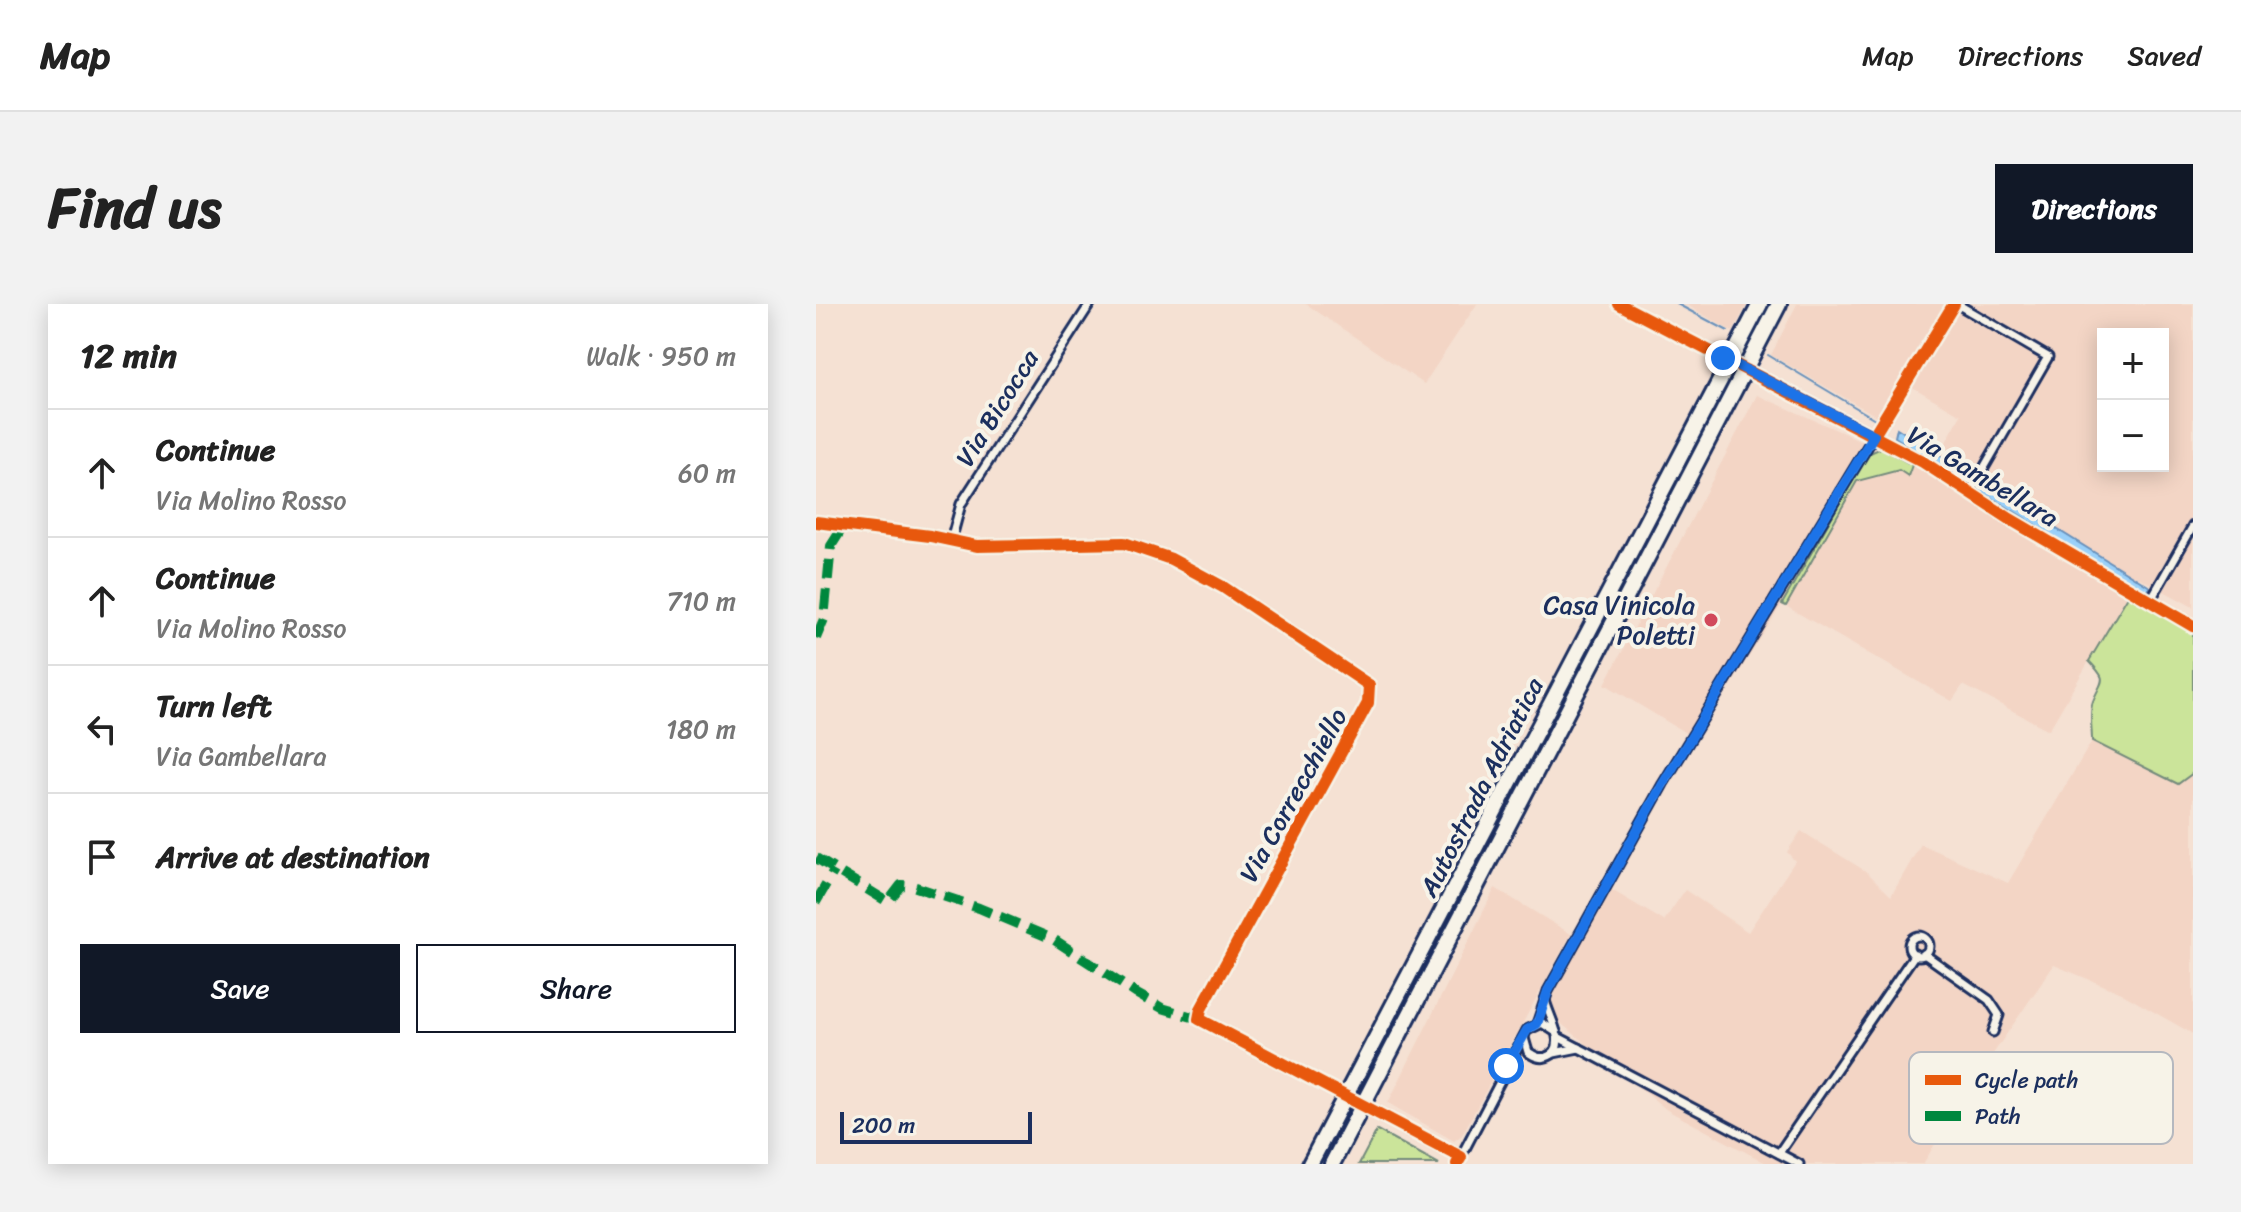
<!DOCTYPE html>
<html lang="en">
<head>
<meta charset="utf-8">
<style>
	body { margin:0; font-family:Sriracha,sans-serif; background:#f2f2f2; color:#222 }
	.controls { position:absolute; right:24px; top:24px; display:grid; overflow:hidden; border-radius:0px; box-shadow:0 4px 20px #0003 }
	.controls button { width:72px; height:72px; display:grid; place-items:center; padding:0; border:0; border-bottom:2px solid #e0e0e0; background:#fff; color:#222; font:40px sans-serif }
	.scale { position:absolute; left:24px; bottom:20px; width:192px; box-sizing:border-box; padding-left:8px; border:4px solid #1b2f5e; border-top:0; font-size:22px; line-height:28px; white-space:nowrap; color:#1b2f5e; -webkit-text-stroke:6px #f7f3e8; paint-order:stroke }
	.stop { position:absolute; width:24px; height:24px; margin:-18px; border:6px solid #1a73e8; border-radius:50%; background:#fff }
	.stop.end { background:#1a73e8; border-color:#fff; box-shadow:0 2px 8px #0008 }
	.list { margin:0; padding:0; list-style:none }
	h2 { display:flex; justify-content:space-between; align-items:center; height:104px; margin:0; padding:0 32px; font-size:34px }
	h2 small { font-size:26px; font-weight:400; color:#767676 }
	.list li { display:grid; grid-template-columns:52px 1fr auto; gap:24px; align-items:center; box-sizing:border-box; height:128px; padding:0 32px; border-top:2px solid #e0e0e0 }
	.list b { display:block; font-size:30px; white-space:nowrap }
	.list p { margin:0; font-size:26px; white-space:nowrap; color:#767676 }
	.list em { font-size:26px; font-style:normal; color:#767676 }
	.actions { display:flex; gap:16px; padding:24px 32px }
	.actions a { flex:1; padding:18px 0; border:2px solid #111827; border-radius:0px; text-align:center; font-size:28px; color:#111827 }
	.actions .main { background:#111827; color:#fff }
	.icon { flex:none; width:44px; height:44px; fill:none; stroke:currentColor; stroke-width:2; stroke-linecap:round; stroke-linejoin:round }
	.map { position:relative; flex:none; width:1377px; height:860px; overflow:hidden; border-radius:0px }
	header { display:flex; align-items:center; gap:48px; box-sizing:border-box; height:112px; padding:0 40px; background:#fff; border-bottom:2px solid #e0e0e0 }
	header strong { font-size:38px }
	nav { display:flex; gap:44px; margin-inline-start:auto; font-size:28px }
	.intro { display:flex; align-items:center; justify-content:space-between; box-sizing:border-box; height:192px; padding:0 48px }
	h1 { margin:0; font-size:56px }
	.button { padding:20px 36px; border-radius:0px; background:#111827; color:#fff; font-size:28px; font-weight:700 }
	main { display:flex; gap:48px; padding:0 48px }
	aside { flex:1; background:#fff; border-radius:0px; box-shadow:0 4px 20px #0003 }
	.map>svg:first-child { display:block }
</style>
</head>
<body>
<header>
<strong>Map</strong>
<nav><a>Map</a><a>Directions</a><a>Saved</a></nav>
</header>
<div class="intro"><h1>Find us</h1><a class="button">Directions</a></div>
<main>
<aside>
<h2>12 min<small>Walk · 950 m</small></h2>
<ul class="list">
<li><svg class="icon" aria-label="ahead" viewBox="0 0 24 24"><path d="M12 20V5M6 11l6-6 6 6"/></svg><div><b>Continue</b><p>Via Molino Rosso</p></div><em>60 m</em></li>
<li><svg class="icon" aria-label="ahead" viewBox="0 0 24 24"><path d="M12 20V5M6 11l6-6 6 6"/></svg><div><b>Continue</b><p>Via Molino Rosso</p></div><em>710 m</em></li>
<li><svg class="icon" aria-label="left" viewBox="0 0 24 24"><path d="M17 20v-9H6M10 6l-5 5 5 5"/></svg><div><b>Turn left</b><p>Via Gambellara</p></div><em>180 m</em></li>
<li><svg class="icon" aria-label="arrive" viewBox="0 0 24 24"><path d="M6 21V4h12l-3 4 3 4H6"/></svg><div><b>Arrive at destination</b></div></li>
</ul>
<div class="actions"><a class="main">Save</a><a>Share</a></div>
</aside>
<div class="map">
<svg width="1377" height="860" viewBox="0 0 1377 860">
	<rect width="100%" height="100%" fill="#f5e1d3"/>
	<filter id="ink" filterUnits="userSpaceOnUse"><feTurbulence type="fractalNoise" baseFrequency=".0125" numOctaves="2"/><feDisplacementMap in="SourceGraphic" scale="16" xChannelSelector="R" yChannelSelector="G"/><feConvolveMatrix kernelMatrix="1 2 1 2 8 2 1 2 1" color-interpolation-filters="sRGB"/></filter>
	<g filter="url(#ink)">
		<g fill="#f3d5c5" fill-rule="evenodd">
			<polygon points="490,0 661,0 608,80"/>
			<polygon points="869,0 931,0 917,28"/>
			<path d="M981,0H1377V303L1322,273L1233,426L1147,381L1136,397L966,300L884,430L877,425L873,431L789,380L941,91L1114,167L1145,111L1086,77L1062,113L955,51ZM1287,30H1347V162H1287Z"/>
			<polygon points="1276,437 1362,480 1377,469 1377,730 1301,687 1238,661 1146,795 1107,860 952,860 851,806 742,717 734,698 736,683 794,585 848,617 869,586 932,628 979,557 971,548 985,527 1051,568 1075,592 1105,540 1192,579"/>
			<polygon points="679,584 755,630 646,831 638,837 572,799"/>
		</g>
		<g fill="#cbe49a" stroke="#738a7c" stroke-width="2">
			<polygon points="1065,144 1096,161 1092,172 1083,166 1041,177 970,302 966,300 1052,150"/>
			<path d="M1312,292L1377,327V469L1362,480L1276,437C1276,425 1273,407 1277,397C1286,374 1293,378 1273,357Z"/>
			<polygon points="561,826 623,860 543,860"/>
		</g>
		<g fill="#9ad0f9" stroke="#6790bb" stroke-width="2">
			<polygon points="1081,124 1156,172 1152,179 1079,133"/>
			<polygon points="1165,178 1334,283 1332,287 1324,286 1162,185"/>
		</g>
		<g fill="none" stroke-linecap="round" stroke-linejoin="round">
			<g stroke="#6790bb" stroke-width="2">
				<polyline points="861,0 912,27"/>
				<polyline points="952,51 1059,115"/>
			</g>
			<g stroke="#1b2f5e" stroke-width="13">
				<g id="street">
					<polyline points="803,0 907,54"/>
					<polyline points="1141,0 1232,53 1154,188"/>
					<polyline points="942,72 1107,158 1194,215 1377,322"/>
					<polyline points="0,218 114,232 161,242 308,239 355,255 407,283 553,381 552,399 385,705 383,715 508,782"/>
					<polyline points="135,237 145,200 274,0"/>
					<polyline points="1334,297 1377,222"/>
					<circle cx="1103" cy="642" r="10"/>
					<polyline points="1108,650 1173,696 1183,711 1177,728"/>
					<polyline points="721,720 732,687 847,480 1138,0"/>
					<polyline points="742,733 983,860"/>
					<path d="M708,734L712,748C718,752 723,755 730,753C755,745 732,712 729,696"/>
					<polyline points="738,749 763,744"/>
					<polyline points="572,815 645,853"/>
					<polyline points="963,849 1099,650"/>
					<polyline points="641,860 711,726 726,719 740,728"/>
				</g>
			</g>
			<g stroke="#1b2f5e" stroke-width="20">
				<g id="highway">
					<polyline points="494,860 944,0"/>
					<polyline points="516,860 963,0"/>
				</g>
			</g>
			<use href="#street" stroke="#f7f3e8" stroke-width="7"/>
			<use href="#highway" stroke="#f7f3e8" stroke-width="14"/>
			<g stroke="#1b2f5e" stroke-width="13" stroke-linecap="butt">
				<g id="street-bridge">
					<polyline points="907,54 942,72"/>
					<polyline points="508,782 572,815"/>
				</g>
			</g>
			<use href="#street-bridge" stroke="#f7f3e8" stroke-width="7"/>
			<g stroke="#00873e" stroke-width="10" stroke-dasharray="20 10" stroke-linecap="butt">
				<polyline points="0,334 8,315 15,242 29,220"/>
				<polyline points="0,554 72,598 85,581 97,582 163,604 237,635 321,690 346,704 383,715"/>
				<polyline points="0,598 18,567"/>
			</g>
			<g stroke="#f7f3e8" stroke-width="17">
				<g id="cycleway">
					<polyline points="803,0 1107,158 1194,215 1377,322"/>
					<polyline points="1058,131 1138,0"/>
					<polyline points="0,218 114,232 161,242 308,239 355,255 407,283 553,381 552,399 385,705 383,715 645,853 641,860"/>
				</g>
			</g>
			<use href="#cycleway" stroke="#e8590c" stroke-width="12"/>
		</g>
	</g>
	<g fill="none" stroke-linecap="round" stroke-linejoin="round" filter="url(#ink)">
		<polyline stroke="#1a73e8" stroke-width="10" points="690,762 711,726 721,720 732,687 847,480 1058,131 907,54"/>
	</g>
	<circle fill="#d1495b" stroke="#f7f3e8" stroke-width="3" cx="895" cy="316" r="8"/>
	<g text-anchor="middle" stroke-width="8" stroke-linejoin="round" paint-order="stroke">
		<g font-size="26" fill="#1b2f5e" stroke="#f7f3e8">
			<text transform="translate(181 104) rotate(-58)" y="9">Via Bicocca</text>
			<text transform="translate(1167 172) rotate(31)" y="9">Via Gambellara</text>
			<text transform="translate(665 483) rotate(-63)" y="9">Autostrada Adriatica</text>
			<text transform="translate(477 491) rotate(-61)" y="9">Via Correcchiello</text>
		</g>
		<g font-size="26" fill="#1b2f5e" stroke="#f7f3e8" text-anchor="end">
			<text x="879" y="310">Casa Vinicola<tspan x="879" dy="30">Poletti</tspan></text>
		</g>
	</g>
	<rect x="1093" y="748" width="264" height="92" rx="12" fill="#f7f3e8" stroke="#b5b8bf" stroke-width="2"/>
	<rect x="1109" y="771" width="36" height="10" fill="#e8590c"/>
	<rect x="1109" y="807" width="36" height="10" fill="#00873e"/>
	<g font-size="22" fill="#1b2f5e">
		<text x="1159" y="784">Cycle path</text>
		<text x="1159" y="820">Path</text>
	</g>
</svg>
<div class="controls">
<button>+</button>
<button>−</button>
</div>
<div class="scale">200 m</div>
<div class="stop" style="left:690px;top:762px"></div>
<div class="stop end" style="left:907px;top:54px"></div>
</div>
</main>
</body>
</html>
